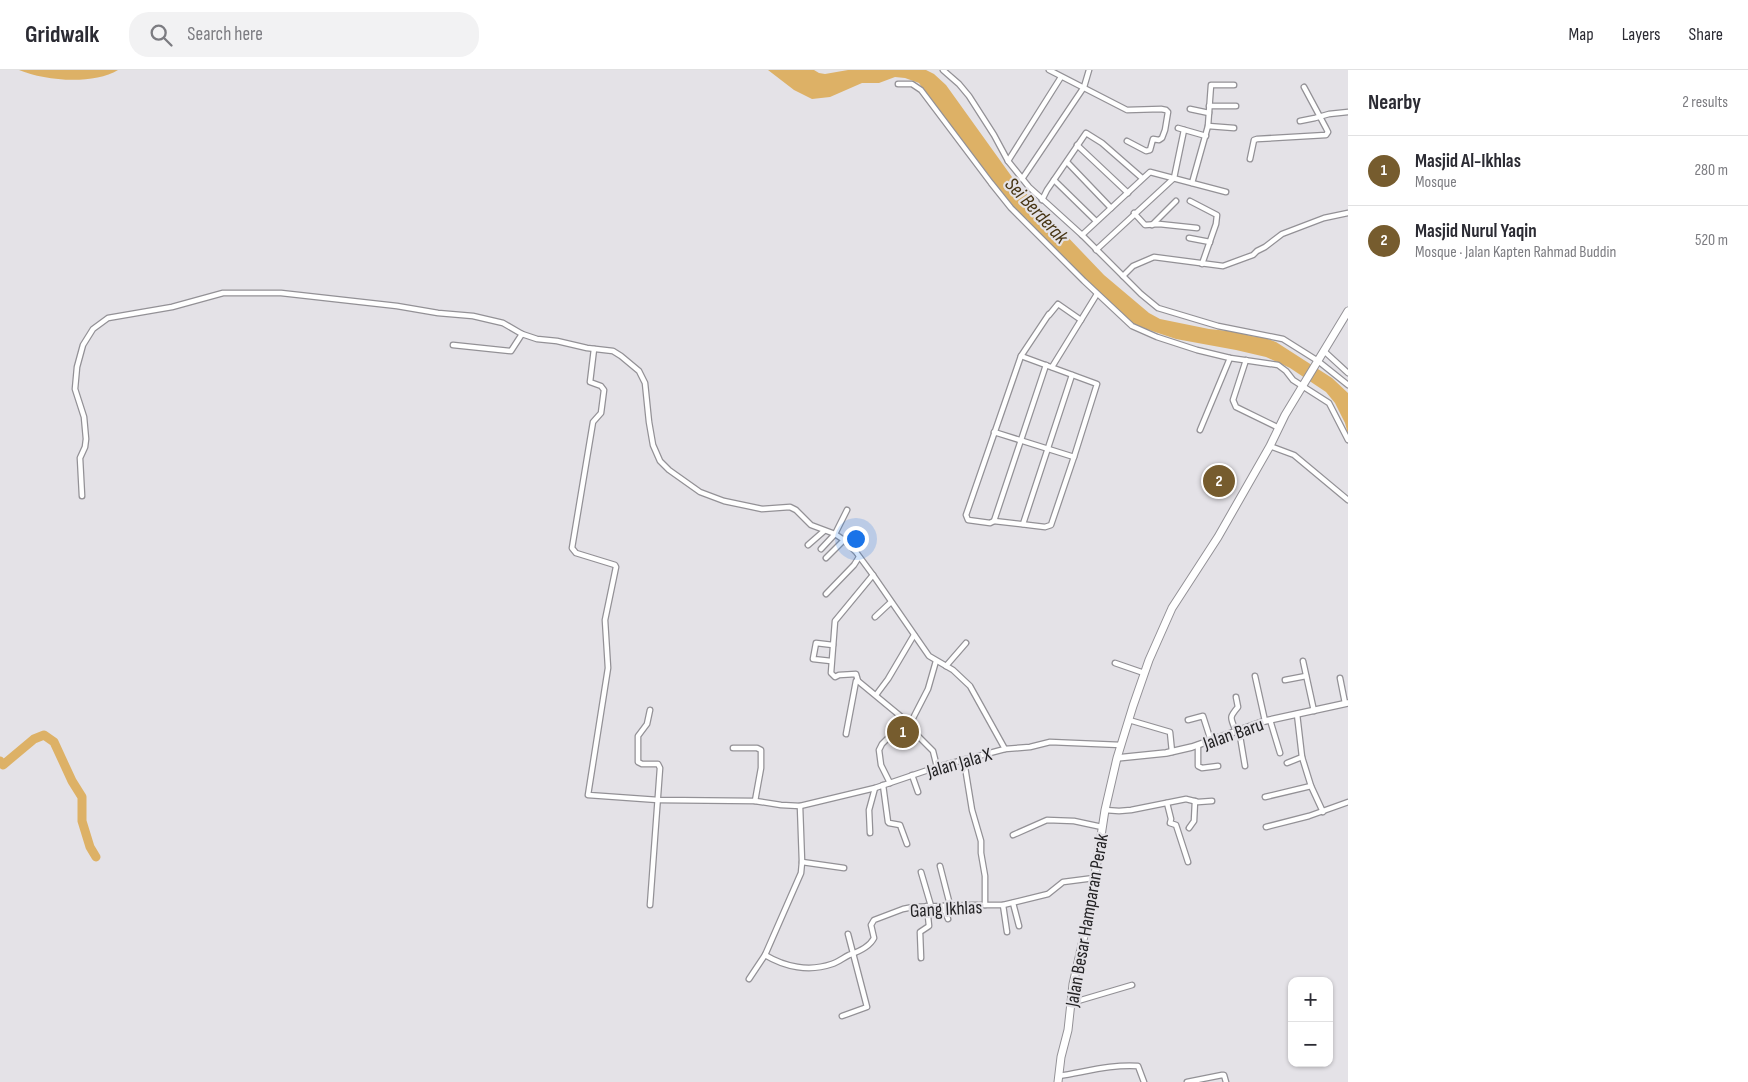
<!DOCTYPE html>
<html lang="en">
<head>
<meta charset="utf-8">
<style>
	body { margin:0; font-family:"Sofia Sans Condensed",sans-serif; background:#f2f2f3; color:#2b2b33 }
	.controls { position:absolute; right:15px; bottom:15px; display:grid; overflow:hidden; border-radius:10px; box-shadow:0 1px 4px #0004 }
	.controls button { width:45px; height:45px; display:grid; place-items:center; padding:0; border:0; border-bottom:1px solid #e1e1e2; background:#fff; color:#2b2b33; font:25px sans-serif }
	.you { position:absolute; left:855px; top:468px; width:18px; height:18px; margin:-12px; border:4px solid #fff; border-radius:50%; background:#1a73e8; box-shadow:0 0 0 8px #1a73e833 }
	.badge { display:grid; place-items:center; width:32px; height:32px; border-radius:50%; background:#765c2e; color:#fff; font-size:16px; font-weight:700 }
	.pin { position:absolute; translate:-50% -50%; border:2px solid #fff; box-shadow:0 1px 5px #0006 }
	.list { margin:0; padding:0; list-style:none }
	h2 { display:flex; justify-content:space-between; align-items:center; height:65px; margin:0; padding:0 20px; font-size:21px }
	h2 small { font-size:16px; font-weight:400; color:#7c7c81 }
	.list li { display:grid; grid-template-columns:32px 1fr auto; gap:15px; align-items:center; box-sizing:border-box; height:70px; padding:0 20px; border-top:1px solid #e1e1e2 }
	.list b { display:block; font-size:19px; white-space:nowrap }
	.list p { margin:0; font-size:16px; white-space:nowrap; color:#7c7c81 }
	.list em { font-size:16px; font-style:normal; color:#7c7c81 }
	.icon { flex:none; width:28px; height:28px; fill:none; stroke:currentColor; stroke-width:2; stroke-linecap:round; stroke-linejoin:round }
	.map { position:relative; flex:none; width:1348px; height:1012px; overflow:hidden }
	header { display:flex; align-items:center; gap:30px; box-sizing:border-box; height:70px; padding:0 25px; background:#fff; border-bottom:1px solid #e1e1e2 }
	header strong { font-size:24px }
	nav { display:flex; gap:28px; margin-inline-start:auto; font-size:18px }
	.search { width:350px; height:45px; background:#f2f2f3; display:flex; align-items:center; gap:12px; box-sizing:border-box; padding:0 18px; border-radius:20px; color:#7c7c81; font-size:19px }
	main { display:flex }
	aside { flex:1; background:#fff }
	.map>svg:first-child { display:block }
</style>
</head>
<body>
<header>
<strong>Gridwalk</strong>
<div class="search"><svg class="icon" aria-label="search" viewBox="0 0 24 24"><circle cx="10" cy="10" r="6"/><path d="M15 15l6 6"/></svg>Search here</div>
<nav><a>Map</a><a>Layers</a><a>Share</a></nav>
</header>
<main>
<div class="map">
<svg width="1348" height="1012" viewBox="0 0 1348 1012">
	<rect width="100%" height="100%" fill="#e4e2e7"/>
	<g fill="#ddb166">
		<path d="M19,0H118C93,15 45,11 19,0Z"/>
		<polygon points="768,0 814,0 819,3 825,4 848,0 926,0 934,4 946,15 1017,114 1104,205 1149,243 1160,249 1209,259 1238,262 1251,266 1265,268 1276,272 1332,308 1348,323 1348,364 1345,353 1335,333 1326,322 1290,298 1266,287 1236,280 1176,269 1137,256 1123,245 1072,196 1068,190 1061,187 1036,163 1028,150 1014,139 982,96 971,86 963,71 941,45 919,13 905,8 895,7 879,13 862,13 830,27 812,29 794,20"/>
	</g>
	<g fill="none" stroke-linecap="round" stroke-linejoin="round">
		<polyline stroke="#ddb166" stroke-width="9" points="0,691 3,695 34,669 44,665 54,672 72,711 82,727 82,751 90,777 96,787"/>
		<g stroke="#939196" stroke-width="7">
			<g id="minor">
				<polyline points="943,0 959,14 969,26 994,65 1008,91 1029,117 1082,165 1141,224 1158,238 1218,256 1283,269 1318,291 1348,315"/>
				<polyline points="1049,0 1127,40 1161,39 1166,40 1168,42 1165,60 1162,68 1159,70 1153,69 1150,80 1146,81 1127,71"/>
				<polyline points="898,14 912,14 921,20 991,113 1011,138 1084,211 1132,256 1157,267 1197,280 1230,288 1278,295 1286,301 1293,310 1329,333 1348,370"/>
				<polyline points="1209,36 1236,36"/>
				<polyline points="1190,39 1209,43"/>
				<polyline points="1300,51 1315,48 1329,44 1348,42"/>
				<polyline points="1208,56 1234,58"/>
				<polyline points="1178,58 1206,66"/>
				<polyline points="1077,75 1128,123"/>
				<polyline points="1250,89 1254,70 1257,69 1326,65 1328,62 1326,58 1304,17"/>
				<polyline points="1008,91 1061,7"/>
				<polyline points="1067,92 1111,138"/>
				<polyline points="1022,109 1084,17 1089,0"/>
				<polyline points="1054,110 1096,151"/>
				<polyline points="1192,113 1208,56 1211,15 1234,15"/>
				<polyline points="1042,130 1047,120 1086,63 1102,73 1142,108"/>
				<polyline points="1190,131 1217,145 1216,154 1202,194"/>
				<polyline points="1134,143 1145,155 1159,154 1197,158"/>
				<polyline points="1152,155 1176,131"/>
				<polyline points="1082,165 1150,102 1226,122"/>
				<polyline points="1189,168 1210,172"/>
				<polyline points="1096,180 1174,108 1184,60"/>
				<polyline points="1123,206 1133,196 1154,187 1223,196 1253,185 1257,181 1265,177 1282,164 1324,148 1348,143"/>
				<polyline points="1049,245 1058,234 1081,250"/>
				<polyline points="453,275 511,281 522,264"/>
				<polyline points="594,279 590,312 601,316 604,320 601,343 593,352 572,478 576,483 615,495 616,497 605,550 608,598 588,725 658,730 755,731 781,735 800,736 875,718 937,697 1005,679 1030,677 1050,672 1121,675"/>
				<polyline points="1324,281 1348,303"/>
				<polyline points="1246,290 1233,330 1236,337 1279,358"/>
				<polyline points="1046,295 994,451 990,453 968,450 966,445 1021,286 1049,244"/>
				<polyline points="1052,297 1097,224"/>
				<polyline points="1200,360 1230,288"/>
				<polyline points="994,362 1074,387 1097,314 1021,286"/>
				<polyline points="1270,376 1294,385 1348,430"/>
				<polyline points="82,426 80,388 85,377 86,369 84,347 75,319 77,297 83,275 93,259 108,248 172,237 223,223 281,223 397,236 438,243 473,246 503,253 522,264 537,269 557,271 587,278 613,281 621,286 639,301 645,313 649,352 653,375 660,391 669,400 700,422 724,431 762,439 790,437 796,440 811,455 835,464 844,470 856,482 873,505 929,586 953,600 970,616 1005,679"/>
				<polyline points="994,451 1045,457 1051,455 1074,387"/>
				<polyline points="1023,454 1072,305"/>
				<polyline points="808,475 824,461"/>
				<polyline points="821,479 835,464 847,440"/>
				<polyline points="826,488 844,470"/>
				<polyline points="873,505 835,551 831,603 835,607 839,605 856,604 858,611 910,654 918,666 933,681 937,697"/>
				<polyline points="826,524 854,495 859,487"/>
				<polyline points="875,547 891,532"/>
				<polyline points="831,591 813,589 816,573 833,575"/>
				<polyline points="1303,591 1314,641"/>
				<polyline points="1115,593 1144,603"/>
				<polyline points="946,596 966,573"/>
				<polyline points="1255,606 1265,651"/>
				<polyline points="1340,608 1345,633"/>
				<polyline points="1285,610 1306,606"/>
				<polyline points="876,625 888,609 914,565"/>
				<path d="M1236,627L1238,637C1228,649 1231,647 1236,662"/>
				<polyline points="650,640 647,654 638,666 638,692 642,694 658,694 660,698 650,835"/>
				<polyline points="1297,644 1302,687 1311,716 1323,742"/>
				<polyline points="1129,650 1170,662 1172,682"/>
				<polyline points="1188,650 1203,646 1211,671"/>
				<polyline points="1270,650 1280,683"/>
				<polyline points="910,654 928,619 936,591"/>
				<polyline points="1239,660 1245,696"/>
				<polyline points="846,664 856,611 858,611"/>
				<polyline points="1198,675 1198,696 1202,698 1218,696"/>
				<polyline points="733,678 757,678 761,680 761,698 755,731"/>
				<polyline points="966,689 965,697 972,740 981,771 981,783 985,806 985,835"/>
				<polyline points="1287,693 1302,687"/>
				<polyline points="912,705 918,722"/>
				<polyline points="890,713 881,695 879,680 882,674 892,664 899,647"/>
				<polyline points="883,715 888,752 889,753 900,755 907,774"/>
				<polyline points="1265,727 1311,716"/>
				<polyline points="1167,733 1171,749 1170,753 1176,755 1188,792"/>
				<polyline points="1105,740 1119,741 1131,740 1186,729 1198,732 1212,731"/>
				<polyline points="1266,757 1309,746 1348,732"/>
				<polyline points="1189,758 1194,751 1195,731"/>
				<polyline points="870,763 869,740 875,718"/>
				<polyline points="1013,765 1047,750 1074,751 1102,757"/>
				<polyline points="802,792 844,798"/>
				<polyline points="940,796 950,835"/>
				<polyline points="921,802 931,836"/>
				<polyline points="1013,833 1019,856"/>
				<polyline points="1003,835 1007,862"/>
				<polyline points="943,836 948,849"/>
				<path d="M765,885C785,897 809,902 832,894C838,892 843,888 849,885C858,882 870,876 874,868L871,855L874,850L903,839L913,837L973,835H1003L1048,824L1063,812L1094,808"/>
				<polyline points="921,888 920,862 929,856 927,836"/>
				<polyline points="749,909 765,885 801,803 802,792 800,736"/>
				<polyline points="1071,933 1132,915"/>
				<polyline points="842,946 867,937 848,864"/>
				<path d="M1059,1006C1085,1002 1112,994 1138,996L1144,1012"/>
				<polyline points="1187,1012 1222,1005 1224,1005 1226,1012"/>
			</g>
		</g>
		<g stroke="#939196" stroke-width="8">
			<polyline id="tertiary" points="1117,688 1166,683 1192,677 1265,651 1348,633"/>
		</g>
		<g stroke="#939196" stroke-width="9">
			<polyline id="primary" points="1058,1012 1061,987 1068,960 1073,914 1089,844 1105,740 1117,688 1133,636 1149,590 1172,538 1218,467 1270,376 1285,345 1348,241"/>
		</g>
		<use href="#minor" stroke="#fff" stroke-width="4.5"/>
		<use href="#tertiary" stroke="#fff" stroke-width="5.5"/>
		<use href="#primary" stroke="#fff" stroke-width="7"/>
	</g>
	<g text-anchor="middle" stroke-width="4.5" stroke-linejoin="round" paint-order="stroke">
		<g font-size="19" fill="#232224" stroke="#e4e2e7">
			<text transform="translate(1233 663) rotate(-19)" y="7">Jalan Baru</text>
			<text transform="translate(959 692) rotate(-16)" y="7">Jalan Jala X</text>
			<text transform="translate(946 838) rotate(-3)" y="7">Gang Ikhlas</text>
			<text transform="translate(1086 850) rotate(-80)" y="7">Jalan Besar Hamparan Perak</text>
		</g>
		<g font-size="20" font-style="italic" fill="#463413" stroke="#e4e2e7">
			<text transform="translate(1037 140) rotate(47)" y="7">Sei Berderak</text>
		</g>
	</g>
</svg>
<div class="controls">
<button>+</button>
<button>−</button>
</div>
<div class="you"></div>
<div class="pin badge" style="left:903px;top:662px">1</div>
<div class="pin badge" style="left:1219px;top:411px">2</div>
</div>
<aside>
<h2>Nearby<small>2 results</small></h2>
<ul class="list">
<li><span class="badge">1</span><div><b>Masjid Al-Ikhlas</b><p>Mosque</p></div><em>280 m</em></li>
<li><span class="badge">2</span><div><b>Masjid Nurul Yaqin</b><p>Mosque · Jalan Kapten Rahmad Buddin</p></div><em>520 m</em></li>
</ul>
</aside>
</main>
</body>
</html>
